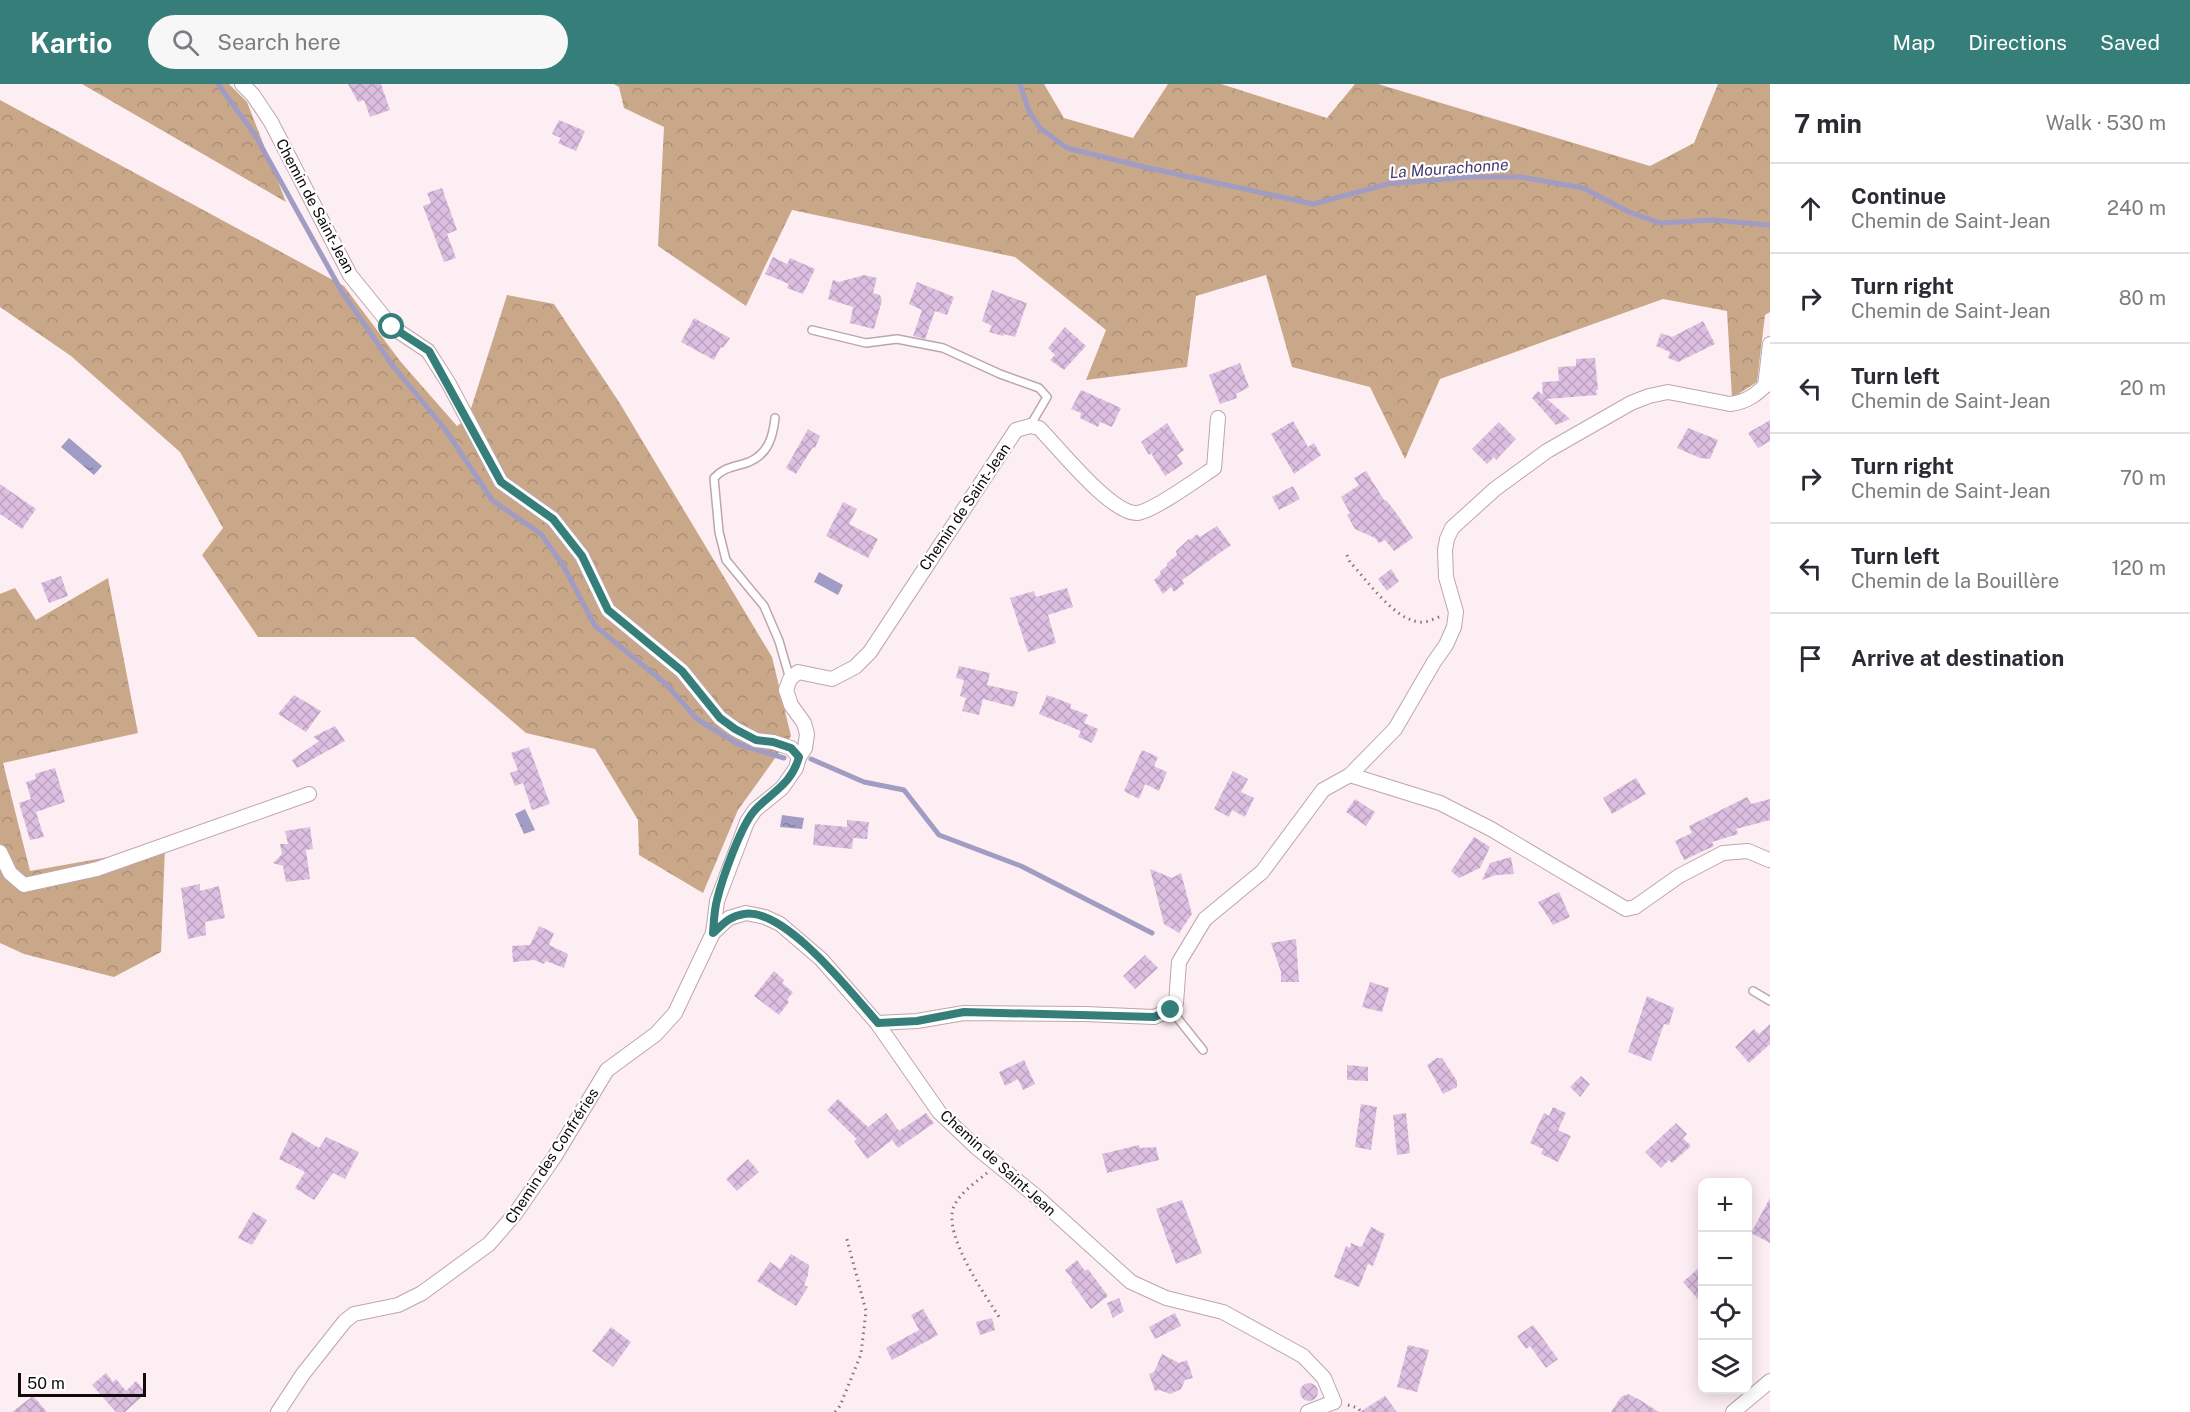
<!DOCTYPE html>
<html lang="en">
<head>
<meta charset="utf-8">
<style>
	body { margin:0; font-family:"Public Sans",sans-serif; background:#f7f7f7; color:#2b2b33 }
	.controls { position:absolute; right:18px; bottom:18px; display:grid; overflow:hidden; border-radius:12px; box-shadow:0 3px 15px #0003 }
	.controls button { width:54px; height:54px; display:grid; place-items:center; padding:0; border:0; border-bottom:2px solid #e1e1e2; background:#fff; color:#2b2b33; font:30px sans-serif }
	.scale { position:absolute; left:18px; bottom:15px; width:128px; box-sizing:border-box; padding-left:6px; border:3px solid #110a0c; border-top:0; font-size:16px; line-height:21px; white-space:nowrap; color:#110a0c; -webkit-text-stroke:4px #fff; paint-order:stroke }
	.stop { position:absolute; width:18px; height:18px; margin:-14px; border:4px solid #367e7a; border-radius:50%; background:#fff }
	.stop.end { background:#367e7a; border-color:#fff; box-shadow:0 2px 6px #0008 }
	.list { margin:0; padding:0; list-style:none }
	h2 { display:flex; justify-content:space-between; align-items:center; height:78px; margin:0; padding:0 24px; font-size:26px }
	h2 small { font-size:20px; font-weight:400; color:#7c7c81 }
	.list li { display:grid; grid-template-columns:39px 1fr auto; gap:18px; align-items:center; box-sizing:border-box; height:90px; padding:0 24px; border-top:2px solid #e1e1e2 }
	.list b { display:block; font-size:22px; white-space:nowrap }
	.list p { margin:0; font-size:20px; white-space:nowrap; color:#7c7c81 }
	.list em { font-size:20px; font-style:normal; color:#7c7c81 }
	.icon { flex:none; width:33px; height:33px; fill:none; stroke:currentColor; stroke-width:2; stroke-linecap:round; stroke-linejoin:round }
	.map { position:relative; flex:none; width:1770px; height:1328px; overflow:hidden }
	header { display:flex; align-items:center; gap:36px; box-sizing:border-box; height:84px; padding:0 30px; background:#367e7a; color:#fff }
	header strong { font-size:28px }
	nav { display:flex; gap:33px; margin-inline-start:auto; font-size:21px }
	.search { width:420px; height:54px; background:#f7f7f7; display:flex; align-items:center; gap:15px; box-sizing:border-box; padding:0 21px; border-radius:33px; color:#7c7c81; font-size:22px }
	main { display:flex }
	aside { flex:1; background:#fff }
	.map>svg:first-child { display:block }
</style>
</head>
<body>
<header>
<strong>Kartio</strong>
<div class="search"><svg class="icon" aria-label="search" viewBox="0 0 24 24"><circle cx="10" cy="10" r="6"/><path d="M15 15l6 6"/></svg>Search here</div>
<nav><a>Map</a><a>Directions</a><a>Saved</a></nav>
</header>
<main>
<div class="map">
<svg width="1770" height="1328" viewBox="0 0 1770 1328">
	<defs>
		<pattern id="forest-crowns" width="20" height="18" patternUnits="userSpaceOnUse" patternTransform="scale(1.5)"><rect width="20" height="18" fill="#c9a88a"/><path d="M2 6a3 3 0 1 1 6 0M12 15a3 3 0 1 1 6 0" fill="none" stroke="#ac8f76"/></pattern>
		<pattern id="water-ripples" width="26" height="14" patternUnits="userSpaceOnUse" patternTransform="scale(1.5)"><rect width="26" height="14" fill="#a09cc3"/><path d="M2 4q2-2 4 0t4 0M15 11q2-2 4 0t4 0" fill="none" stroke="#817d9d"/></pattern>
		<pattern id="building-cross-hatch" width="8" height="8" patternUnits="userSpaceOnUse" patternTransform="scale(1.5)"><rect width="8" height="8" fill="#dcbee0"/><path d="M0 0l8 8M0 8l8-8" fill="none" stroke="#bca2bf"/></pattern>
	</defs>
	<rect width="100%" height="100%" fill="#fdeef3"/>
	<g fill="url(#forest-crowns)">
		<polygon points="82,0 229,0 247,18 286,118"/>
		<polygon points="614,0 1044,0 1064,34 1133,54 1168,0 1221,0 1327,34 1355,0 1378,0 1650,82 1694,59 1718,0 1770,0 1770,228 1765,231 1757,298 1732,314 1727,227 1663,215 1440,295 1405,375 1370,303 1292,283 1266,191 1196,212 1187,283 1086,296 1106,246 1015,173 792,126 746,222 658,162 664,43 624,24 619,3"/>
		<polygon points="0,16 344,202 400,277 457,342 468,334 507,211 554,220 619,318 772,573 791,652 738,726 703,809 639,771 638,736 595,665 526,649 414,553 258,553 202,471 223,444 180,368 71,272 0,223"/>
		<polygon points="108,494 138,649 3,679 30,787 165,763 161,868 114,893 24,870 0,859 0,510 15,504 36,536"/>
	</g>
	<g fill="url(#water-ripples)">
		<polygon points="69,354 102,382 94,391 61,363"/>
		<polygon points="819,488 843,501 838,511 814,498"/>
		<polygon points="525,725 535,746 524,750 515,730"/>
		<polygon points="782,731 804,734 802,745 780,743"/>
	</g>
	<g fill="none" stroke-linecap="round" stroke-linejoin="round">
		<g stroke="#a09cc3" stroke-width="5">
			<polyline points="218,0 255,51 342,208 393,282 445,345 492,416 541,450 564,483 595,542 666,600 697,635 738,660 784,674"/>
			<polyline points="1020,0 1029,27 1040,44 1067,64 1144,83 1313,120 1388,100 1468,93 1521,93 1583,104 1629,128 1660,139 1712,136 1770,141"/>
			<polyline points="811,675 864,698 904,706 939,751 1021,782 1152,849"/>
		</g>
	</g>
	<g fill="url(#building-cross-hatch)">
		<polygon points="348,0 381,0 390,26 370,33 364,16 358,18"/>
		<polygon points="559,36 585,47 576,67 558,59 561,54 552,50"/>
		<polygon points="442,104 457,146 447,150 456,174 444,178 423,122 431,119 427,109"/>
		<polygon points="773,173 787,180 790,174 815,185 803,210 787,204 789,200 765,190"/>
		<polygon points="864,191 877,194 873,209 880,211 882,216 874,245 850,239 853,223 828,215 833,196 839,198"/>
		<polygon points="917,198 954,213 947,231 935,227 925,255 913,252 922,226 909,220"/>
		<polygon points="992,206 1027,219 1015,253 1004,250 1003,252 989,248 992,242 982,237"/>
		<polygon points="694,234 730,254 723,264 721,263 714,276 681,258"/>
		<polygon points="1703,237 1715,260 1678,278 1668,274 1670,268 1656,262 1661,249 1672,253"/>
		<polygon points="1065,243 1086,262 1064,286 1050,276 1055,271 1048,264"/>
		<polygon points="1595,274 1598,306 1596,306 1597,311 1547,315 1570,335 1556,341 1532,314 1538,307 1543,311 1542,298 1559,297 1558,283 1576,282 1576,275"/>
		<polygon points="1240,279 1249,303 1236,310 1237,314 1220,320 1209,291"/>
		<polygon points="1081,306 1121,324 1112,343 1100,338 1098,343 1080,334 1081,329 1071,325"/>
		<polygon points="1770,336 1770,357 1758,364 1748,349"/>
		<polygon points="1293,337 1308,363 1314,359 1321,371 1294,390 1271,350"/>
		<polygon points="1499,338 1516,355 1496,376 1494,373 1487,380 1472,365"/>
		<polygon points="1167,339 1184,366 1177,371 1183,380 1165,392 1151,369 1149,371 1141,358"/>
		<polygon points="1688,344 1718,356 1710,375 1700,374 1677,364"/>
		<polygon points="808,345 820,352 815,364 813,363 796,390 786,384"/>
		<polygon points="1366,387 1384,416 1387,417 1397,430 1413,454 1394,467 1385,456 1379,459 1375,454 1355,445 1347,431 1350,429 1341,413 1359,401 1354,394"/>
		<polygon points="0,400 36,425 22,445 0,430"/>
		<polygon points="1293,402 1300,415 1279,426 1272,413"/>
		<polygon points="843,418 857,425 849,440 878,455 868,474 826,452"/>
		<polygon points="1217,442 1231,461 1182,496 1184,500 1174,508 1171,503 1163,510 1154,496 1161,490 1160,487 1167,482 1167,479 1177,471 1176,467 1189,455 1190,456 1197,450 1200,453"/>
		<polygon points="1391,485 1399,497 1387,507 1378,495"/>
		<polygon points="61,492 68,512 49,519 41,499"/>
		<polygon points="1067,504 1073,523 1048,531 1056,559 1028,568 1010,514 1034,507 1036,513"/>
		<polygon points="959,582 990,589 987,601 1018,608 1014,623 983,615 979,631 962,627 966,614 960,612 964,596 956,594"/>
		<polygon points="294,611 321,627 306,648 278,630"/>
		<polygon points="1047,611 1071,620 1070,624 1088,631 1084,639 1098,645 1092,659 1078,653 1081,647 1039,630"/>
		<polygon points="335,642 345,657 297,684 292,676 319,657 313,653"/>
		<polygon points="529,663 550,720 532,726 523,699 515,702 510,689 518,686 511,669"/>
		<polygon points="1142,666 1158,673 1154,682 1167,688 1159,707 1145,700 1139,715 1124,707"/>
		<polygon points="55,684 65,718 36,728 44,753 30,756 19,719 31,715 26,698 36,695 35,690"/>
		<polygon points="1233,687 1248,695 1241,708 1254,714 1245,733 1232,726 1229,733 1214,725"/>
		<polygon points="1636,694 1646,710 1612,730 1603,714"/>
		<polygon points="1747,713 1751,720 1770,715 1770,736 1736,745 1738,750 1712,758 1714,762 1684,776 1675,757 1692,749 1689,742"/>
		<polygon points="1355,715 1375,728 1366,742 1346,728"/>
		<polygon points="847,736 869,738 867,755 853,754 852,765 813,761 815,740 847,743"/>
		<polygon points="310,743 313,765 306,766 310,795 286,798 283,782 273,779 282,770 280,760 288,760 285,747"/>
		<polygon points="1474,753 1490,763 1480,784 1459,794 1451,787"/>
		<polygon points="1511,773 1514,790 1496,791 1482,796 1490,779"/>
		<polygon points="1150,785 1172,794 1181,789 1192,830 1179,849 1164,840"/>
		<polygon points="200,800 200,807 219,802 225,834 205,838 206,851 188,855 181,804"/>
		<polygon points="1559,808 1570,833 1553,841 1538,818"/>
		<polygon points="539,842 554,849 549,861 568,870 564,884 546,877 544,880 534,876 513,878 512,862 530,861"/>
		<polygon points="1296,855 1299,898 1281,898 1281,888 1271,859"/>
		<polygon points="1145,871 1158,884 1135,905 1123,892"/>
		<polygon points="774,887 784,896 782,899 793,908 787,916 789,918 779,931 754,912"/>
		<polygon points="1370,898 1389,904 1382,928 1362,923"/>
		<polygon points="1647,912 1674,924 1669,941 1664,940 1651,977 1628,968"/>
		<polygon points="1770,940 1770,960 1749,979 1735,963 1754,945 1759,950"/>
		<polygon points="1437,974 1442,974 1457,997 1457,1003 1443,1010 1427,981"/>
		<polygon points="1024,976 1035,1000 1023,1006 1018,995 1005,1002 999,988"/>
		<polygon points="1347,981 1368,983 1368,997 1347,996"/>
		<polygon points="1581,992 1590,1000 1580,1013 1570,1003"/>
		<polygon points="838,1015 868,1043 886,1029 899,1047 926,1029 934,1039 898,1064 892,1056 867,1075 854,1057 857,1055 827,1026"/>
		<polygon points="1361,1020 1377,1023 1371,1066 1355,1063"/>
		<polygon points="1553,1023 1566,1029 1558,1046 1571,1052 1558,1078 1541,1070 1543,1065 1530,1059 1544,1029 1549,1032"/>
		<polygon points="1406,1029 1410,1069 1397,1071 1393,1031"/>
		<polygon points="1676,1039 1687,1050 1683,1054 1691,1062 1672,1079 1669,1076 1661,1084 1645,1068"/>
		<polygon points="292,1048 319,1064 326,1053 359,1068 345,1095 333,1089 314,1116 295,1104 305,1088 279,1075"/>
		<polygon points="1139,1061 1140,1064 1156,1063 1159,1076 1107,1089 1102,1070"/>
		<polygon points="748,1075 759,1088 737,1107 726,1095"/>
		<polygon points="1770,1114 1770,1159 1751,1149"/>
		<polygon points="1182,1116 1202,1169 1176,1180 1156,1125"/>
		<polygon points="253,1128 267,1136 252,1161 238,1154"/>
		<polygon points="1371,1143 1385,1150 1373,1182 1368,1180 1359,1203 1334,1193 1346,1162 1350,1164 1351,1159 1360,1163 1362,1162"/>
		<polygon points="791,1170 809,1181 808,1191 804,1201 808,1203 796,1222 757,1197 770,1178 780,1185"/>
		<polygon points="1077,1176 1085,1187 1088,1185 1108,1212 1091,1225 1071,1198 1073,1196 1065,1186"/>
		<polygon points="1702,1181 1702,1220 1683,1198"/>
		<polygon points="1119,1214 1124,1227 1113,1234 1107,1219"/>
		<polygon points="923,1225 938,1251 892,1276 886,1264 919,1246 911,1231"/>
		<polygon points="1175,1229 1181,1242 1155,1255 1149,1243"/>
		<polygon points="992,1234 995,1246 980,1251 976,1238"/>
		<polygon points="1533,1241 1558,1275 1546,1284 1530,1262 1526,1265 1517,1252"/>
		<polygon points="611,1243 631,1258 613,1283 592,1267"/>
		<polygon points="1408,1261 1429,1266 1417,1308 1397,1303"/>
		<polygon points="1162,1270 1179,1279 1187,1276 1193,1294 1185,1296 1181,1305 1170,1310 1160,1306 1155,1307 1149,1290 1154,1288"/>
		<polygon points="106,1289 113,1298 116,1295 126,1307 136,1297 146,1309 125,1328 116,1328 92,1301"/>
		<circle cx="1309" cy="1308" r="9"/>
		<polygon points="1628,1310 1640,1316 1659,1328 1611,1328 1621,1313"/>
		<polygon points="33,1312 47,1328 12,1328"/>
		<polygon points="1385,1312 1397,1328 1360,1328"/>
	</g>
	<g fill="none" stroke-linecap="round" stroke-linejoin="round">
		<g stroke="#bda6ae" stroke-width="10">
			<g id="lane">
				<polyline points="812,246 866,259 897,255 943,264 1000,290 1039,304 1047,313 1030,342"/>
				<path d="M775,334C773,353 768,370 749,378C736,383 725,382 714,394L719,448L726,476L764,522L779,557L790,595"/>
				<polyline points="1753,907 1770,917"/>
				<polyline points="1171,926 1203,966"/>
			</g>
		</g>
		<g stroke="#bda6ae" stroke-width="16">
			<g id="street">
				<polyline points="242,0 253,11 271,38 350,191 392,243 428,267 449,300 501,398 553,435 582,472 608,526 682,587 720,634 735,645 756,656 773,658 791,664 799,673"/>
				<polyline points="1765,302 1770,260"/>
				<polyline points="1350,691 1440,719 1491,745 1626,825 1635,823 1679,792 1723,769 1748,767 1769,776"/>
				<polyline points="0,768 10,789 24,801 97,785 309,710"/>
				<polyline points="713,849 729,834 746,829 765,833 780,840 821,875 877,939 939,1028 977,1064 1037,1113 1131,1198 1166,1214 1223,1228 1303,1272 1324,1294 1334,1318"/>
				<path d="M877,939L917,937L964,929L1085,930L1154,933L1171,926L1176,919L1179,878L1205,835L1262,788L1323,706L1350,691L1395,645L1434,578L1446,561L1454,543L1456,528L1446,493L1445,466L1447,455L1452,444L1495,405L1547,367L1631,319L1649,312L1668,308L1730,320C1748,318 1758,309 1770,297"/>
				<path d="M278,1328L303,1290L345,1237L354,1230L398,1221L422,1209L489,1160L515,1130L555,1072L607,986L656,950L675,929L713,849L717,817L747,738L755,726L782,704L796,684L799,673L805,664L807,650L804,639L791,621L786,606L790,595L798,588L832,595L855,583L870,568L1016,346L1030,342L1039,344C1058,363 1111,430 1137,429C1152,428 1199,394 1214,384L1218,334"/>
				<polyline points="1308,1328 1334,1318"/>
				<polyline points="1733,1328 1770,1297"/>
			</g>
		</g>
		<g stroke="#807679" stroke-width="3" stroke-dasharray="1.5 4.5" stroke-linecap="butt">
			<path d="M1347,471L1350,478C1367,496 1394,536 1420,538C1427,539 1435,534 1442,532"/>
			<path d="M987,1089C976,1098 960,1109 954,1122C942,1151 986,1212 1001,1236"/>
			<polyline points="1348,1321 1358,1324 1361,1328"/>
			<polyline points="835,1328 840,1322 861,1270 866,1227 846,1152"/>
		</g>
		<use href="#lane" stroke="#fff" stroke-width="7"/>
		<use href="#street" stroke="#fff" stroke-width="14"/>
	</g>
	<g fill="none" stroke-linecap="round" stroke-linejoin="round">
		<path stroke="#367e7a" stroke-width="8" d="M392,243L429,267L501,398L553,435L582,472L608,526L682,587L720,634L735,645L756,656L773,658L791,664L799,673C791,701 773,707 755,726C741,741 722,795 717,816C714,827 714,838 713,849C723,840 730,832 744,830C785,823 853,911 878,939L917,937L964,928L1154,933L1171,926"/>
	</g>
	<g text-anchor="middle" stroke-width="4.5" stroke-linejoin="round" paint-order="stroke">
		<g font-size="15" fill="#110a0c" stroke="#fff">
			<text transform="translate(315 122) rotate(62)" y="5">Chemin de Saint-Jean</text>
			<text transform="translate(965 423) rotate(-56)" y="5">Chemin de Saint-Jean</text>
			<text transform="translate(552 1072) rotate(-57)" y="5">Chemin des Confréries</text>
			<text transform="translate(998 1079) rotate(42)" y="5">Chemin de Saint-Jean</text>
		</g>
		<g font-size="16" font-style="italic" fill="#443c70" stroke="#fff">
			<text transform="translate(1449 84) rotate(-4)" y="6">La Mourachonne</text>
		</g>
	</g>
</svg>
<div class="controls">
<button>+</button>
<button>−</button>
<button><svg class="icon" aria-label="locate" viewBox="0 0 24 24"><circle cx="12" cy="12" r="6"/><path d="M12 2v4M12 18v4M2 12h4M18 12h4"/></svg></button>
<button><svg class="icon" aria-label="layers" viewBox="0 0 24 24"><path d="M12 4l9 5-9 5-9-5zM3 14l9 5 9-5"/></svg></button>
</div>
<div class="scale">50 m</div>
<div class="stop" style="left:392px;top:243px"></div>
<div class="stop end" style="left:1171px;top:926px"></div>
</div>
<aside>
<h2>7 min<small>Walk · 530 m</small></h2>
<ul class="list">
<li><svg class="icon" aria-label="ahead" viewBox="0 0 24 24"><path d="M12 20V5M6 11l6-6 6 6"/></svg><div><b>Continue</b><p>Chemin de Saint-Jean</p></div><em>240 m</em></li>
<li><svg class="icon" aria-label="right" viewBox="0 0 24 24"><path d="M7 20v-9h11M14 6l5 5-5 5"/></svg><div><b>Turn right</b><p>Chemin de Saint-Jean</p></div><em>80 m</em></li>
<li><svg class="icon" aria-label="left" viewBox="0 0 24 24"><path d="M17 20v-9H6M10 6l-5 5 5 5"/></svg><div><b>Turn left</b><p>Chemin de Saint-Jean</p></div><em>20 m</em></li>
<li><svg class="icon" aria-label="right" viewBox="0 0 24 24"><path d="M7 20v-9h11M14 6l5 5-5 5"/></svg><div><b>Turn right</b><p>Chemin de Saint-Jean</p></div><em>70 m</em></li>
<li><svg class="icon" aria-label="left" viewBox="0 0 24 24"><path d="M17 20v-9H6M10 6l-5 5 5 5"/></svg><div><b>Turn left</b><p>Chemin de la Bouillère</p></div><em>120 m</em></li>
<li><svg class="icon" aria-label="arrive" viewBox="0 0 24 24"><path d="M6 21V4h12l-3 4 3 4H6"/></svg><div><b>Arrive at destination</b></div></li>
</ul>
</aside>
</main>
</body>
</html>
